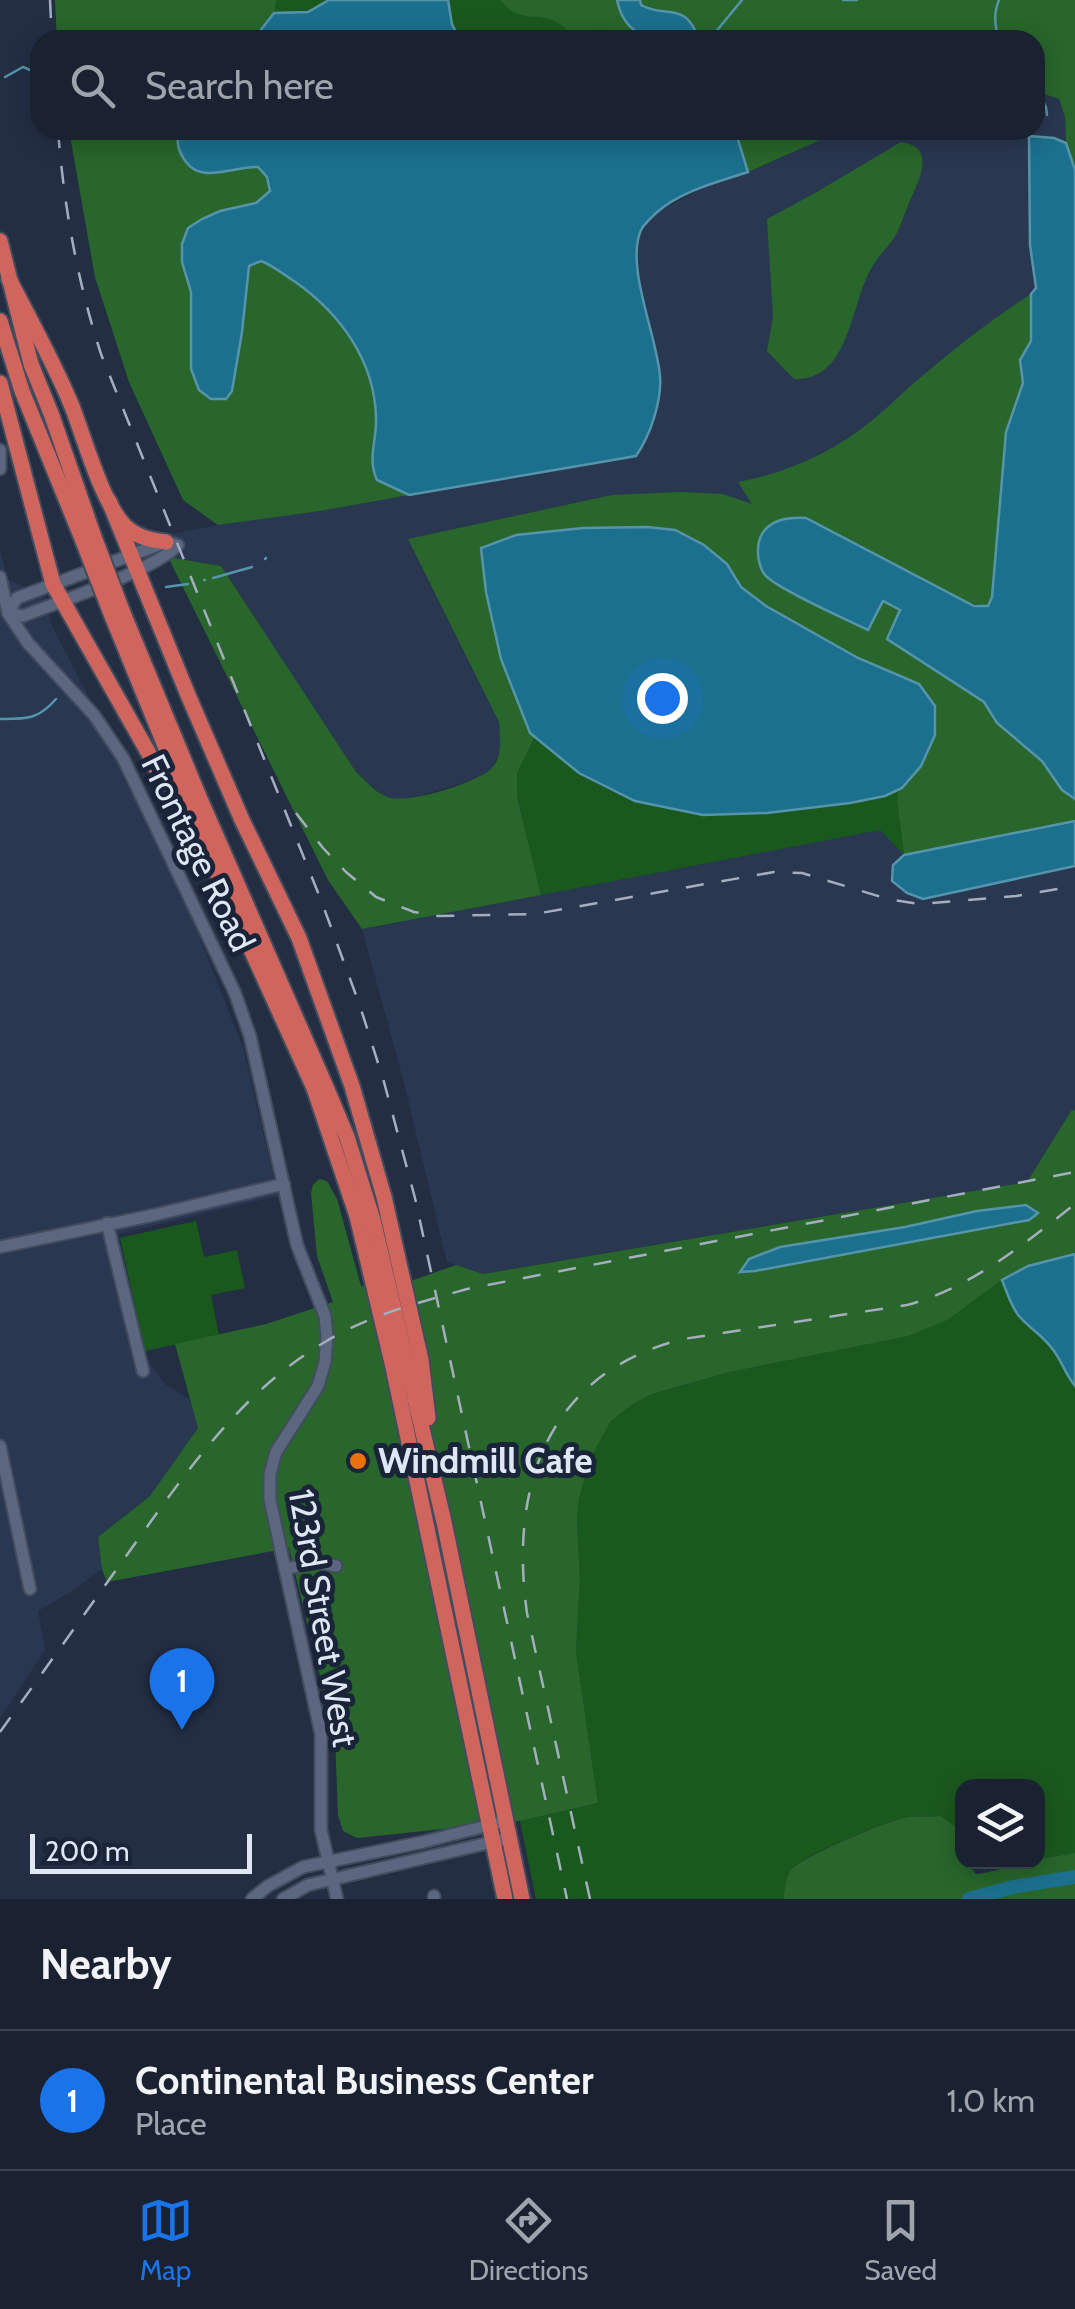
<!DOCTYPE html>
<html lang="en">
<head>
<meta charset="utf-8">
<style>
	body { margin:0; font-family:Cabin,sans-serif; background:#232a3a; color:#f1f3f6 }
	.controls { position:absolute; right:30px; bottom:30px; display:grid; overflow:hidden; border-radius:20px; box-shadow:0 5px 25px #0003 }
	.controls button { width:90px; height:90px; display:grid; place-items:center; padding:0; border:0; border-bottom:2px solid #383f4d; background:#1a2232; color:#f1f3f6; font:50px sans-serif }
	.scale { position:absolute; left:30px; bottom:25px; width:222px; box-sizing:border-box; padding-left:10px; border:5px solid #dfe7f5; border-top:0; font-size:28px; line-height:35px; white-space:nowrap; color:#dfe7f5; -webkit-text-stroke:8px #192439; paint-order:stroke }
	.you { position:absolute; left:662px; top:698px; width:35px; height:35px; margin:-25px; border:8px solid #fff; border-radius:50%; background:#1a73e8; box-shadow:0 0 0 15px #1a73e833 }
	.badge { display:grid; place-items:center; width:65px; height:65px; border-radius:50%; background:#1a73e8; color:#fff; font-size:32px; font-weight:700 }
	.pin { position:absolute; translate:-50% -82px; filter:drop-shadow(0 2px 5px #0008) }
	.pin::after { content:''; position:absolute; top:52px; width:35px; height:30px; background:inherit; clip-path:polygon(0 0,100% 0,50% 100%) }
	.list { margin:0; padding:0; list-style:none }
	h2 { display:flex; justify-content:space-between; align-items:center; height:130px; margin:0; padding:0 40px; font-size:42px }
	h2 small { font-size:32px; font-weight:400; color:#9fa4ac }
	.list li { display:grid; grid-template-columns:65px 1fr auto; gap:30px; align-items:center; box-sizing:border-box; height:140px; padding:0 40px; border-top:2px solid #383f4d }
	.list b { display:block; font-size:38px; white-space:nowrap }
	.list p { margin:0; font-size:32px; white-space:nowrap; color:#9fa4ac }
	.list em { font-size:32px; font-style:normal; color:#9fa4ac }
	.icon { flex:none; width:55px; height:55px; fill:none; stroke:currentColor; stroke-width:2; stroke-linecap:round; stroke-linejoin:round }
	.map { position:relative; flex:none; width:1075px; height:1899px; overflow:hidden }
	.search { position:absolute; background:#1a2232; box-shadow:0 5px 25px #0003; left:30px; right:30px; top:30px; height:110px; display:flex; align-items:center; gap:25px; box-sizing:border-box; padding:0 35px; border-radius:30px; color:#9fa4ac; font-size:38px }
	.sheet { height:270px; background:#1a2232 }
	nav { display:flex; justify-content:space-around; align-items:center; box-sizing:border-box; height:140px; border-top:2px solid #383f4d; background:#1a2232; font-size:28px; color:#9fa4ac }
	nav a { display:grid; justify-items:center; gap:5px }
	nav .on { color:#1a73e8 }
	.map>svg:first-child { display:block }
</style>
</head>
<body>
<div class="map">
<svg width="1075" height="1899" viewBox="0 0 1075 1899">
	<rect width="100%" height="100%" fill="#232e43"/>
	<g fill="#293751">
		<polygon points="1035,91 1058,99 1065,117 1066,143 1054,138 1030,136 1030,245 1036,289 1006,432 992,597 409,539 499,722 501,750 493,767 477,778 405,801 384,797 356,772 221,566 168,557 160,536 252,519 320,511 642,447 654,416 661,378 635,256 641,229 659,210 701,189 748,172 843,130 1035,130"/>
		<polygon points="0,549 7,579 46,596 51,624 114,746 177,881 243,1047 278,1196 118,1234 144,1355 165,1384 189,1399 200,1424 180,1468 151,1495 98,1537 103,1568 75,1589 38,1611 45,1650 0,1718"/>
		<polygon points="880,830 904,855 893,865 923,899 1075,866 1075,1110 1071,1111 1027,1182 483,1274 447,1262 403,1079 362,929"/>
	</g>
	<g fill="#1a591e">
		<polygon points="55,0 858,0 681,40 57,40"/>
		<path d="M535,737C549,749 562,761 577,771C647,820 729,817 809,808C839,804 871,802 899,789L897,801L904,855L880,830L541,895L517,796V773Z"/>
		<polygon points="196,1221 204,1257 237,1250 245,1288 211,1295 219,1335 145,1351 120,1238"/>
		<path d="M1002,1280C1007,1292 1011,1307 1019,1316C1030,1329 1045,1336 1054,1351C1062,1362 1066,1375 1075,1386V1853L1038,1859V1786H962V1847L958,1828L941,1816C930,1817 920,1816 909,1817C892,1818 802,1856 792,1869C785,1878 784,1888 784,1899H536L520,1821L598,1803L576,1651L580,1580L577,1518L579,1499L590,1459L611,1421L633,1404L652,1394L730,1372L909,1336L947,1319Z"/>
	</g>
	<g fill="#28662b">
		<polygon points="55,0 276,0 274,13 253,40 57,40"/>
		<path d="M500,0H617V3L657,37C670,34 679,31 689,40H619L601,29L570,33C543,3 526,31 500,0Z"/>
		<path d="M640,0H1075V170L1066,143L1065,117L1059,99L1035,91V40H699C687,0 665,18 641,4Z"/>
		<path d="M69,130H179L177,144L247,167H258L267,177L270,192L256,203L220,211L182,262L191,292V369L236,373L249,266L261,261C298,275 353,325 366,364C371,379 376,401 376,418C376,428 373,439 373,449C372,459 375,470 377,480L409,495L320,511L218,525L183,500L129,382L95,277Z"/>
		<polygon points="735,130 843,130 748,172"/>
		<path d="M901,142C938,147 918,181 909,203C904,214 901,227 894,238C887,248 877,257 871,269C850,305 850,381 794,379L767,351L773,317L767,219L815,193Z"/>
		<path d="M1031,294V341L1020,360L1023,383L1006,432L992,597L988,606L765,575L782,587L867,629L884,601L900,610L965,688L984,702L997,723L1042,761L1062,790L1075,799V821L904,855L897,801L899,789L921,766L919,685L858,658L766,606L741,588L727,564L705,545L675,530L647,527L583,528L516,535L481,549L486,592L501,659L530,733L535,737L517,773V796L541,895L362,929L328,880L168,557L221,566L356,772C365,780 376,793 387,797C406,805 477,783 492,768C503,756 500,738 499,722L408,539L612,495L681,492L723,494L752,504L738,482C789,472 835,452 875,418C893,403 909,386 927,372C960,344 994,318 1031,294Z"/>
		<polygon points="1075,1110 1075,1254 1028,1266 1002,1280 947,1320 909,1336 730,1372 652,1394 633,1404 611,1421 590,1459 579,1499 577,1518 580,1580 576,1651 598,1803 520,1821 357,1838 343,1831 338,1815 335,1737 289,1548 107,1582 102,1569 98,1537 150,1496 198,1428 175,1344 266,1324 333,1302 317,1256 311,1193 313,1185 319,1179 327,1181 337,1199 361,1286 408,1282 456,1265 483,1274 1027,1182 1071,1111"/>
		<path d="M941,1816L958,1828L962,1848V1862H966L976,1874C997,1872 1016,1862 1038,1862V1859L1075,1853V1899H784C784,1888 785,1878 792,1869C802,1857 892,1818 909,1817C920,1816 930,1817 941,1816Z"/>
	</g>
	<g fill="#1b708d" stroke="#5694ac" stroke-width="2.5">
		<polygon points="329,0 448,0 452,24 460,40 253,40 274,13 308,12"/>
		<path d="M617,0H640L641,5C666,19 686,0 699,40H689C676,30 671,36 657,37C634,38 621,20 617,0Z"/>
		<path d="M179,130H735L748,172C718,182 680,191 656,213C651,218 644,224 641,230C625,266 657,336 660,376C662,401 650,436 636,456L409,495L377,480C367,459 377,440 376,418C375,361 340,313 294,281C283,274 274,266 261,261L249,266L242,332L232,391L226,399H211L199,390L191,369V292L182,262V244L188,228L202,219L220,211L256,203L270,191L267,177L258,167C234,166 202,184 186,162C178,151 176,142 179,130Z"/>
		<path d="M1029,136L1054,138L1066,143L1075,170V799L1062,790L1042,761L997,723L984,702L887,639L900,610L883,601L868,630C848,620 777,589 765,575C758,566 756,549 760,538C768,519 788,517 806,518L974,606H988L992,597L1006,432L1023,383L1020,360L1031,341V294L1036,288L1030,245Z"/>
		<polygon points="647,527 675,530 704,545 727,564 741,587 766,606 858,658 919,684 935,706 935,735 921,766 902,788 885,796 850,803 767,813 703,815 635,801 579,773 530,733 501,659 486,592 481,548 516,535 583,528"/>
		<polygon points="1075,821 1075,866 923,899 907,893 892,881 893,865 904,855"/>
		<polygon points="1026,1205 1038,1213 1029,1220 755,1271 740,1272 749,1259 780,1247 905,1227 977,1211"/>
		<path d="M1075,1254V1386C1066,1375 1062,1362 1054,1351C1044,1336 1030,1329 1019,1316C1011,1307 1007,1292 1002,1280L1028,1266Z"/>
	</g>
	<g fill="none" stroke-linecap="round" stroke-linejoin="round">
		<g stroke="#5694ac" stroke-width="2.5">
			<polyline points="843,0 857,0"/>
			<polyline points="709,40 742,0"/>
			<path d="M999,40C995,26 993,14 999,0"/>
			<polyline points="5,77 23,67 35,72 40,71"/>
			<polyline points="1035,86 1046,107 1047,115"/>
			<polyline points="265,559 266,558"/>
			<polyline points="213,578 252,567"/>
			<polyline points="204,580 205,580"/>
			<polyline points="166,587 188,584"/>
			<path d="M0,719C26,719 38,720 56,699"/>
		</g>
		<polyline stroke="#1b708d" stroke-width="14" points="969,1899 1013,1887 1075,1877"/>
		<g stroke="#434c5e" stroke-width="15">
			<g id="minor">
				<polyline points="0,450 0,469"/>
				<path d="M166,542L178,545C155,570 58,602 23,616L8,613L17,598Z"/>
				<polyline points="0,577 8,613 28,643 94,715 123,758 235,993 250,1036 297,1245 325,1316 327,1337 325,1362 318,1386 276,1452 270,1474 270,1500 321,1734 321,1830 337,1899"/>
				<polyline points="107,1223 143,1371"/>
				<polyline points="0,1247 154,1215 284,1184"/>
				<polyline points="0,1446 30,1589"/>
				<polyline points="285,1569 315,1562 336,1566"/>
				<polyline points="434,1896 434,1899"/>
				<polyline points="252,1899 268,1886 303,1867 423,1842 506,1821"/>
				<polyline points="283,1899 308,1885 501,1840"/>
			</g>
		</g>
		<g stroke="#434c5e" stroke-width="19">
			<g id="highway">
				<polyline points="0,241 31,364 52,416 94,537"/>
				<path d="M9,279C30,320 53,361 71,404C85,439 100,498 124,525C136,537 150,540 166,542"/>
				<polyline points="0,321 22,391 83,541"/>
				<polyline points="0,383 53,584 148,752 204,864"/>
				<polyline points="109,501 188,695 242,820 299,938 352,1086 384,1197 421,1360 428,1418"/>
				<polyline points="123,613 200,799 326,1087 347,1137 373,1220 444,1522 522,1899"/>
				<polyline points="112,616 224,890 314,1088 357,1216 393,1367 505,1899"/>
			</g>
		</g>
		<use href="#minor" stroke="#5a677f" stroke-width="11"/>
		<use href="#highway" stroke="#d0655d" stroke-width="15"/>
		<g stroke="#a5aebf" stroke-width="2.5" stroke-dasharray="18 18" stroke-linecap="butt">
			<polyline points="50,0 52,40"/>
			<path d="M58,130C64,207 77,280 101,354L321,900L360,1006L384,1082L415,1198L567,1899"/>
			<polyline points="296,813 323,848 346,872 376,897 414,912 438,916 535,914 774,872 802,873 888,899 919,904 1016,896 1075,886"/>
			<path d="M0,1732C43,1672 86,1612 129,1552C185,1474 240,1392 325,1342C369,1315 418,1303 467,1289L1075,1172"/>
			<path d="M590,1899L527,1613C509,1485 548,1373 683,1339L907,1305C971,1288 1024,1244 1075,1204"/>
		</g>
		<g stroke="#434c5e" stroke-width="19" stroke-linecap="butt">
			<g id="highway-bridge">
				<polyline points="94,537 123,613"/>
				<polyline points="83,541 112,616"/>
			</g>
		</g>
		<use href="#highway-bridge" stroke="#d0655d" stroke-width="15"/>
	</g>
	<circle fill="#e8710a" stroke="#192439" stroke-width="4" cx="358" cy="1461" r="10"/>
	<g text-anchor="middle" stroke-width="10" stroke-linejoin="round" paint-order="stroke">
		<g font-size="35" fill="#dfe7f5" stroke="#192439">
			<text transform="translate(198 853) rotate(64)" y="12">Frontage Road</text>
			<text transform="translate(323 1618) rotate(80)" y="12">123rd Street West</text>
		</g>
		<g font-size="35" font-weight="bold" fill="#dfe7f5" stroke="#192439" text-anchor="start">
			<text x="378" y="1473">Windmill Cafe</text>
		</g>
	</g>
</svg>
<div class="controls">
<button><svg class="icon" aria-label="layers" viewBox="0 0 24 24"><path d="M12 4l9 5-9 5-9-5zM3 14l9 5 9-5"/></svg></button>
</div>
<div class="scale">200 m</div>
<div class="you"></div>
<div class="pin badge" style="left:182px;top:1730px">1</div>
<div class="search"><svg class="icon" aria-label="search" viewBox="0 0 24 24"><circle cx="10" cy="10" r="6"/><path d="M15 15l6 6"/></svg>Search here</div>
</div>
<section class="sheet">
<h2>Nearby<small></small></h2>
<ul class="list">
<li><span class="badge">1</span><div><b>Continental Business Center</b><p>Place</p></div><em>1.0 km</em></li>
</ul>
</section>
<nav>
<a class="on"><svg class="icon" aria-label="map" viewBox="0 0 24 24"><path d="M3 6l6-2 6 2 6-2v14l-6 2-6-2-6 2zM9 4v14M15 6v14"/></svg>Map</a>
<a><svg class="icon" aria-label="directions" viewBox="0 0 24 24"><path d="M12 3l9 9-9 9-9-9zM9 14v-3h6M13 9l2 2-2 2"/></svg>Directions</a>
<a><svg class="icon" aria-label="saved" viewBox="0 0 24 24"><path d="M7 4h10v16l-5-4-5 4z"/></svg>Saved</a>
</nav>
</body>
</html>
